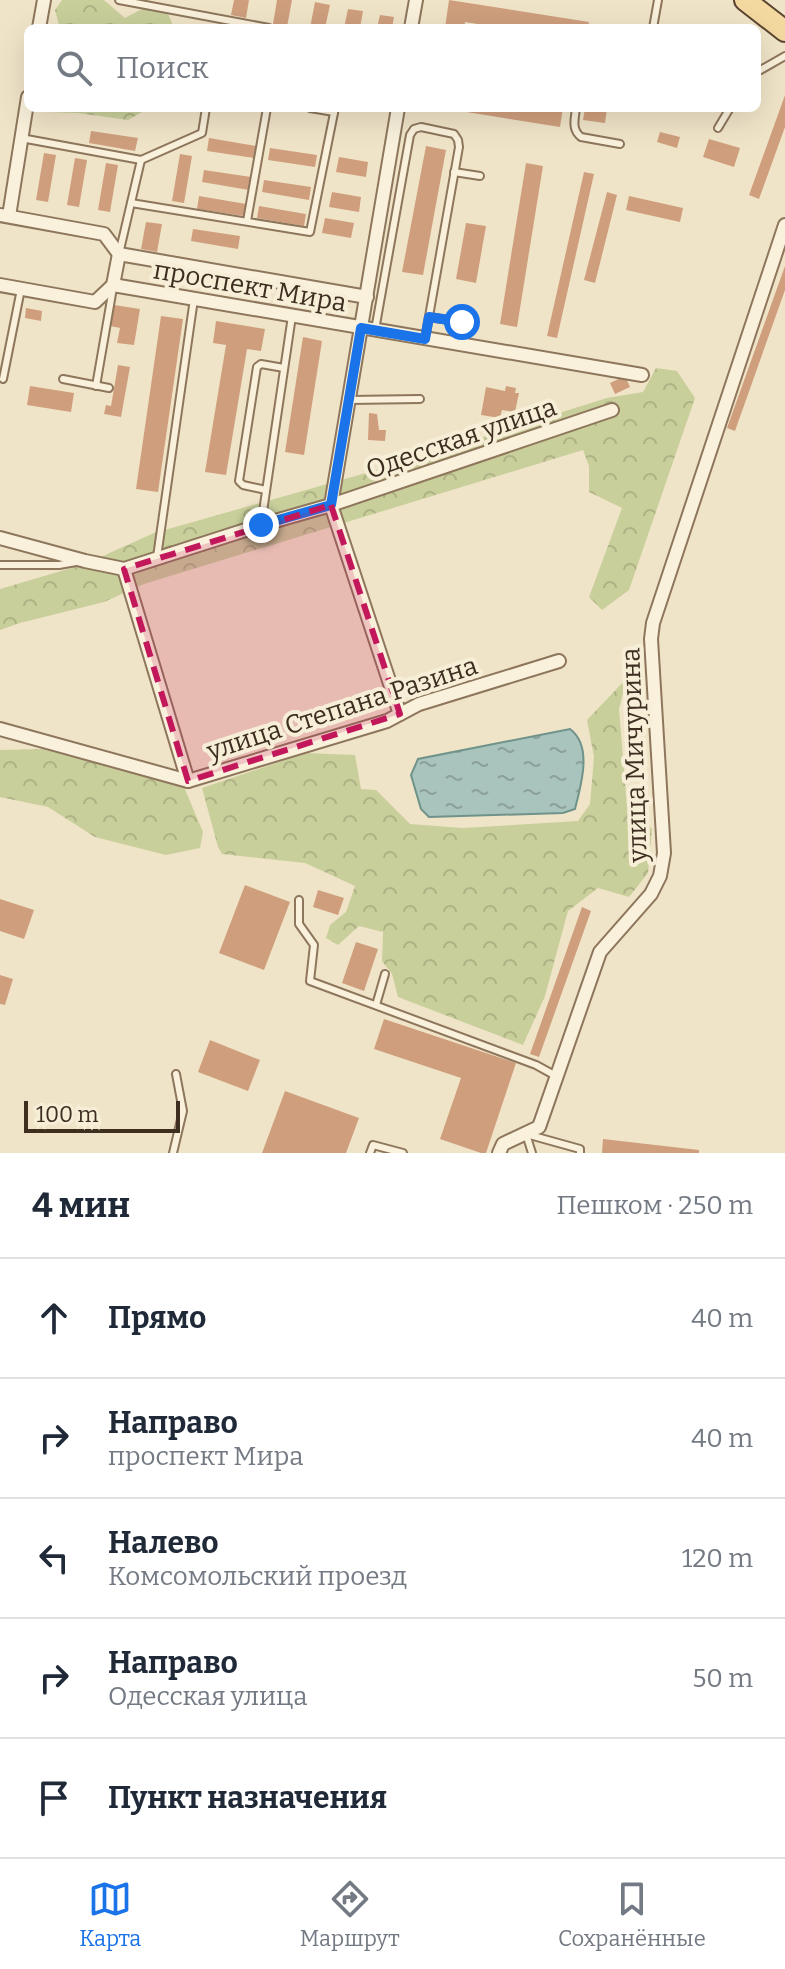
<!DOCTYPE html>
<html lang="ru">
<head>
<meta charset="utf-8">
<style>
	body { margin:0; font-family:Bitter,serif; background:#f6f6f7; color:#1f2937 }
	.scale { position:absolute; left:24px; bottom:20px; width:156px; box-sizing:border-box; padding-left:8px; border:4px solid #3d2e20; border-top:0; font-size:22px; line-height:28px; white-space:nowrap; color:#3d2e20; -webkit-text-stroke:6px #f7eed8; paint-order:stroke }
	.stop { position:absolute; width:24px; height:24px; margin:-18px; border:6px solid #1a73e8; border-radius:50%; background:#fff }
	.stop.end { background:#1a73e8; border-color:#fff; box-shadow:0 2px 8px #0008 }
	.list { margin:0; padding:0; list-style:none }
	h2 { display:flex; justify-content:space-between; align-items:center; height:104px; margin:0; padding:0 32px; font-size:34px }
	h2 small { font-size:26px; font-weight:400; color:#747a83 }
	.list li { display:grid; grid-template-columns:52px 1fr auto; gap:24px; align-items:center; box-sizing:border-box; height:120px; padding:0 32px; border-top:2px solid #e0e1e3 }
	.list b { display:block; font-size:30px; white-space:nowrap }
	.list p { margin:0; font-size:26px; white-space:nowrap; color:#747a83 }
	.list em { font-size:26px; font-style:normal; color:#747a83 }
	.icon { flex:none; width:44px; height:44px; fill:none; stroke:currentColor; stroke-width:2; stroke-linecap:round; stroke-linejoin:round }
	.map { position:relative; flex:none; width:785px; height:1153px; overflow:hidden }
	.search { position:absolute; background:#fff; box-shadow:0 8px 32px #0002; left:24px; right:24px; top:24px; height:88px; display:flex; align-items:center; gap:20px; box-sizing:border-box; padding:0 28px; border-radius:12px; color:#747a83; font-size:30px }
	.sheet { height:704px; background:#fff }
	nav { display:flex; justify-content:space-around; align-items:center; box-sizing:border-box; height:112px; border-top:2px solid #e0e1e3; background:#fff; font-size:22px; color:#747a83 }
	nav a { display:grid; justify-items:center; gap:4px }
	nav .on { color:#1a73e8 }
	.map>svg:first-child { display:block }
</style>
</head>
<body>
<div class="map">
<svg width="785" height="1153" viewBox="0 0 785 1153">
	<defs>
		<pattern id="forest-crowns" width="20" height="18" patternUnits="userSpaceOnUse" patternTransform="scale(2)"><rect width="20" height="18" fill="#c9cf9b"/><path d="M2 6a3 3 0 1 1 6 0M12 15a3 3 0 1 1 6 0" fill="none" stroke="#aeb285"/></pattern>
		<pattern id="water-ripples" width="26" height="14" patternUnits="userSpaceOnUse" patternTransform="scale(2)"><rect width="26" height="14" fill="#a9c4bc"/><path d="M2 4q2-2 4 0t4 0M15 11q2-2 4 0t4 0" fill="none" stroke="#8ba098"/></pattern>
	</defs>
	<rect width="100%" height="100%" fill="#f0e4c8"/>
	<g fill="url(#forest-crowns)">
		<polygon points="62,0 104,0 125,18 146,7 166,9 174,28 85,28 59,25 55,10"/>
		<polygon points="45,108 149,108 128,120 78,113 47,112"/>
		<polygon points="656,368 677,371 695,398 629,590 602,610 589,597 622,508 589,492 589,466 583,450 144,584 104,602 20,623 0,630 0,589 85,564 154,533 387,467 607,398 643,392"/>
		<polygon points="627,678 619,709 627,806 652,829 648,873 629,897 598,888 568,911 545,996 523,1045 398,997 392,974 382,961 383,932 359,926 338,945 326,938 330,925 346,912 355,886 305,863 222,854 218,847 202,788 306,753 355,755 361,789 376,790 410,824 463,828 578,821 590,804 594,757 587,720"/>
		<polygon points="44,749 184,787 203,832 200,848 166,855 95,837 48,807 0,797 0,750"/>
	</g>
	<path fill="url(#water-ripples)" stroke="#6f938a" stroke-width="2" d="M570,729C593,746 581,785 575,809L563,813L429,817L421,809L411,775L418,759Z"/>
	<g fill="#cf9f7d">
		<polygon points="234,0 249,0 246,18 231,15"/>
		<polygon points="277,0 292,0 287,27 273,24"/>
		<polygon points="449,0 589,22 588,28 503,28 465,22 464,28 445,28"/>
		<polygon points="315,2 330,5 325,28 310,28"/>
		<polygon points="348,9 363,11 360,28 344,28"/>
		<polygon points="380,15 394,17 392,28 377,28"/>
		<polygon points="785,95 785,127 759,199 749,195"/>
		<polygon points="454,108 563,108 560,127 454,110"/>
		<polygon points="585,108 607,109 605,123 583,120"/>
		<polygon points="91,131 138,138 135,151 89,143"/>
		<polygon points="660,132 680,137 677,148 657,142"/>
		<polygon points="209,138 256,146 254,158 207,151"/>
		<polygon points="709,139 740,148 734,167 703,157"/>
		<polygon points="426,146 446,150 423,275 402,272"/>
		<polygon points="270,148 317,155 315,167 268,160"/>
		<polygon points="44,153 56,155 48,202 36,200"/>
		<polygon points="180,154 192,156 184,203 172,201"/>
		<polygon points="339,157 368,162 366,177 336,172"/>
		<polygon points="75,158 87,160 79,207 67,205"/>
		<polygon points="106,163 118,165 110,212 98,210"/>
		<polygon points="526,163 543,166 517,327 500,324"/>
		<polygon points="204,170 251,177 249,190 202,182"/>
		<polygon points="584,172 594,174 557,338 547,336"/>
		<polygon points="264,180 311,187 309,200 262,192"/>
		<polygon points="332,192 361,197 359,212 329,207"/>
		<polygon points="607,192 617,195 595,283 584,280"/>
		<polygon points="199,196 246,204 244,216 197,209"/>
		<polygon points="629,196 683,208 680,222 626,210"/>
		<polygon points="259,206 306,214 304,226 257,218"/>
		<polygon points="325,218 354,223 351,238 322,233"/>
		<polygon points="146,222 162,224 157,252 141,249"/>
		<polygon points="466,223 486,226 476,283 456,279"/>
		<polygon points="193,229 240,236 238,249 191,241"/>
		<polygon points="785,266 785,290 735,431 727,428"/>
		<polygon points="114,305 140,309 134,345 117,343 120,328 110,326"/>
		<polygon points="26,308 42,311 41,321 25,318"/>
		<polygon points="161,316 183,319 158,492 136,489"/>
		<polygon points="216,321 265,329 261,351 247,349 226,475 205,472 226,345 213,343"/>
		<polygon points="303,337 322,341 304,455 285,452"/>
		<polygon points="118,365 130,367 121,417 104,414 106,405 111,406"/>
		<polygon points="625,376 630,387 615,394 610,383"/>
		<polygon points="30,386 74,393 71,412 27,405"/>
		<polygon points="506,386 516,388 515,393 519,393 515,412 502,410 500,418 481,415 486,387 505,391"/>
		<polygon points="369,413 377,414 379,430 386,430 385,441 368,440"/>
		<polygon points="245,885 290,902 264,970 219,953"/>
		<polygon points="318,890 344,898 338,915 313,907"/>
		<polygon points="0,899 34,910 24,939 0,931"/>
		<polygon points="582,907 591,911 539,1057 530,1054"/>
		<polygon points="356,942 378,949 364,991 342,983"/>
		<polygon points="0,975 13,979 5,1005 0,1004"/>
		<polygon points="384,1019 516,1063 486,1153 481,1153 440,1139 461,1078 374,1049"/>
		<polygon points="210,1040 260,1060 248,1091 198,1072"/>
		<polygon points="285,1091 359,1118 346,1153 262,1153"/>
		<polygon points="603,1139 699,1150 699,1153 602,1153"/>
	</g>
	<g fill="none" stroke-linecap="round" stroke-linejoin="round">
		<g stroke="#8d765c" stroke-width="10">
			<g id="lane">
				<polyline points="119,0 269,28"/>
				<polyline points="653,28 658,0"/>
				<polyline points="757,72 785,56"/>
				<polyline points="310,108 334,112"/>
				<path d="M576,108C575,119 571,129 581,137L620,144"/>
				<polyline points="718,128 730,108"/>
				<polyline points="21,138 141,160 202,133 206,108"/>
				<polyline points="454,172 480,176"/>
				<polyline points="131,203 310,232 335,108"/>
				<polyline points="247,221 267,108"/>
				<polyline points="119,254 141,160"/>
				<polyline points="429,317 462,322"/>
				<polyline points="375,330 410,135 414,129 421,127 454,134 458,140 459,147 425,339"/>
				<polyline points="3,379 21,289"/>
				<polyline points="63,379 109,388"/>
				<polyline points="96,386 113,288"/>
				<polyline points="349,400 420,399"/>
				<polyline points="266,490 243,485 239,481 257,367 261,364 284,368"/>
				<polyline points="261,525 292,316"/>
				<polyline points="157,557 194,299"/>
				<polyline points="0,565 59,565 76,562"/>
				<polyline points="299,900 299,924 314,945 310,981 536,1065 556,1076"/>
				<polyline points="376,1005 385,974"/>
				<polyline points="526,1134 580,1149 580,1153"/>
				<polyline points="526,1134 532,1153"/>
				<polyline points="173,1153 183,1111 176,1074"/>
				<polyline points="370,1153 373,1145 403,1153"/>
			</g>
		</g>
		<g stroke="#8d765c" stroke-width="16">
			<g id="street">
				<polyline points="39,28 44,0"/>
				<polyline points="411,28 416,0"/>
				<polyline points="398,108 331,505 400,714"/>
				<polyline points="0,215 104,234 119,254 367,297"/>
				<polyline points="9,216 28,97"/>
				<polyline points="0,285 95,302 113,285 642,375"/>
				<polyline points="113,285 119,254"/>
				<polyline points="0,538 85,561 124,569 261,525 331,505 612,410"/>
				<polyline points="124,569 188,781"/>
				<polyline points="0,729 188,781 387,721 419,704 559,661"/>
				<polyline points="499,1153 503,1144 539,1127 600,952 651,894 660,876 664,853 651,639 653,623 785,225"/>
			</g>
		</g>
		<g stroke="#5b4430" stroke-width="24">
			<polyline id="primary" points="745,0 785,31"/>
		</g>
		<use href="#lane" stroke="#faf1dc" stroke-width="6"/>
		<use href="#street" stroke="#faf1dc" stroke-width="12"/>
		<use href="#primary" stroke="#f3d9a0" stroke-width="20"/>
	</g>
	<g fill="none" stroke-linecap="round" stroke-linejoin="round">
		<polyline stroke="#1a73e8" stroke-width="10" points="261,525 331,505 361,328 425,339 429,317 462,322"/>
	</g>
	<path fill="#c2185b" fill-opacity="0.2" stroke="#c2185b" stroke-width="6" stroke-dasharray="16 10" stroke-linejoin="round" d="M331,505L400,714L188,781L124,569Z"/>
	<g text-anchor="middle" stroke-width="8" stroke-linejoin="round" paint-order="stroke">
		<g font-size="26" fill="#3d2e20" stroke="#f7eed8">
			<text transform="translate(250 286) rotate(10)" y="9">проспект Мира</text>
			<text transform="translate(461 438) rotate(-19)" y="9">Одесская улица</text>
			<text transform="translate(342 708) rotate(-18)" y="9">улица Степана Разина</text>
			<text transform="translate(634 755) rotate(-92)" y="9">улица Мичурина</text>
		</g>
	</g>
</svg>
<div class="scale">100 m</div>
<div class="stop" style="left:462px;top:322px"></div>
<div class="stop end" style="left:261px;top:525px"></div>
<div class="search"><svg class="icon" aria-label="search" viewBox="0 0 24 24"><circle cx="10" cy="10" r="6"/><path d="M15 15l6 6"/></svg>Поиск</div>
</div>
<section class="sheet">
<h2>4 мин<small>Пешком · 250 m</small></h2>
<ul class="list">
<li><svg class="icon" aria-label="ahead" viewBox="0 0 24 24"><path d="M12 20V5M6 11l6-6 6 6"/></svg><div><b>Прямо</b></div><em>40 m</em></li>
<li><svg class="icon" aria-label="right" viewBox="0 0 24 24"><path d="M7 20v-9h11M14 6l5 5-5 5"/></svg><div><b>Направо</b><p>проспект Мира</p></div><em>40 m</em></li>
<li><svg class="icon" aria-label="left" viewBox="0 0 24 24"><path d="M17 20v-9H6M10 6l-5 5 5 5"/></svg><div><b>Налево</b><p>Комсомольский проезд</p></div><em>120 m</em></li>
<li><svg class="icon" aria-label="right" viewBox="0 0 24 24"><path d="M7 20v-9h11M14 6l5 5-5 5"/></svg><div><b>Направо</b><p>Одесская улица</p></div><em>50 m</em></li>
<li><svg class="icon" aria-label="arrive" viewBox="0 0 24 24"><path d="M6 21V4h12l-3 4 3 4H6"/></svg><div><b>Пункт назначения</b></div></li>
</ul>
</section>
<nav>
<a class="on"><svg class="icon" aria-label="map" viewBox="0 0 24 24"><path d="M3 6l6-2 6 2 6-2v14l-6 2-6-2-6 2zM9 4v14M15 6v14"/></svg>Карта</a>
<a><svg class="icon" aria-label="directions" viewBox="0 0 24 24"><path d="M12 3l9 9-9 9-9-9zM9 14v-3h6M13 9l2 2-2 2"/></svg>Маршрут</a>
<a><svg class="icon" aria-label="saved" viewBox="0 0 24 24"><path d="M7 4h10v16l-5-4-5 4z"/></svg>Сохранённые</a>
</nav>
</body>
</html>
